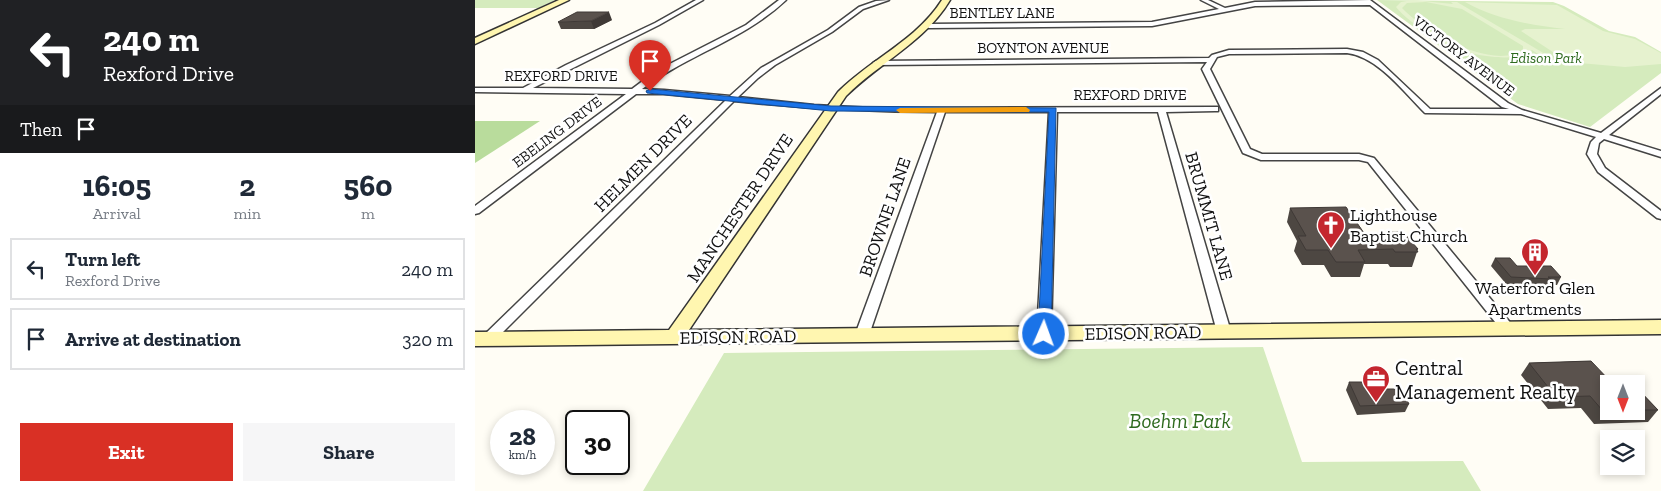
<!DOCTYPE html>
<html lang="en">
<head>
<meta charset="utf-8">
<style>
  :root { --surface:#fff; --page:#f6f6f7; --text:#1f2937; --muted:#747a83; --line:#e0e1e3; --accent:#d93025 }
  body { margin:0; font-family:"Zilla Slab",serif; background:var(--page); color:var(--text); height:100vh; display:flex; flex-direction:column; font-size:19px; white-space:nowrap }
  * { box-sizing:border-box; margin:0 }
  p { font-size:16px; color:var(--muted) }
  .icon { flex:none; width:28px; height:28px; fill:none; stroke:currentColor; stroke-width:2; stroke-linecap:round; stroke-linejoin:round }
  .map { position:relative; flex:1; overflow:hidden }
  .sheet { display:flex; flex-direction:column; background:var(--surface); width:475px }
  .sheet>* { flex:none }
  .banner { background:#202124; color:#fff; overflow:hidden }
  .needle { width:32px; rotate:180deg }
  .controls { position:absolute; left:1125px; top:375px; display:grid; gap:10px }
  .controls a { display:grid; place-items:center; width:45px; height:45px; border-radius:0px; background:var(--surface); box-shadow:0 2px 8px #0003; font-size:25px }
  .speed { position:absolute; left:15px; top:410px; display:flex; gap:10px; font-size:25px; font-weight:700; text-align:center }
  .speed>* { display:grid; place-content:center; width:65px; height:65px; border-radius:50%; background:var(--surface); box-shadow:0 2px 8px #0003; line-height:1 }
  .speed small { font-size:12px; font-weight:400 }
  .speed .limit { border:2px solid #111; border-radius:8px; background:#fff; color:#111 }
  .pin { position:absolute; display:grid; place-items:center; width:42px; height:42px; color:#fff; margin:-51px -21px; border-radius:50% 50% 50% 0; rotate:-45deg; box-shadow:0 0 5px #0007 }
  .pin .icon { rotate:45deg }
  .me { position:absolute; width:55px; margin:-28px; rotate:2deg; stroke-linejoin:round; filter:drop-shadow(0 0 4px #0008) }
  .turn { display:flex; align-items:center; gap:18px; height:105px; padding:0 20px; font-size:22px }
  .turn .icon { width:65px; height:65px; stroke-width:2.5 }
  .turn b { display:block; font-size:35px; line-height:42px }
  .then { display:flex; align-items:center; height:48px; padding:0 20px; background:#0003; gap:10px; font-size:19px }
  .eta { display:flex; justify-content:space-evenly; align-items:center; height:85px; text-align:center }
  .eta b { font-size:30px; font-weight:700; line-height:35px }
  .primary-button { display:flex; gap:10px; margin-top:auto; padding:10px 20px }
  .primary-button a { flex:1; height:58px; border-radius:0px; background:var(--accent); color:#fff; font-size:20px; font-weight:700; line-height:58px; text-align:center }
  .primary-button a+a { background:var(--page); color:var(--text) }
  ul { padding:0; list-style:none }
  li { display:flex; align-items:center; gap:15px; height:62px; margin:0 10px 8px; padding:0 10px; border:2px solid var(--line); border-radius:0px }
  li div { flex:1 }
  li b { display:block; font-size:19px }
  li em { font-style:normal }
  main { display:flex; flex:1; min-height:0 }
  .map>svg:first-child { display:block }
  .green { fill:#d5ebbd }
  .forest { fill:#b9dc9c }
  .pitch { fill:#e6f2cf; fill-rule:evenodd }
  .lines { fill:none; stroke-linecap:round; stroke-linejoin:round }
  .street-casing { stroke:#444; stroke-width:3 }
  .secondary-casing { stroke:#333; stroke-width:3 }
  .street { fill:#fff; fill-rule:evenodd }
  .secondary { fill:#fff6b0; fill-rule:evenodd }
  .wall { fill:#4d4742 }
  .shaded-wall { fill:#3f3936 }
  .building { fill:#5a524d; stroke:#3f3936 }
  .route { fill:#1a73e8; stroke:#114b97 }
  .slow { fill:#f59e0b }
  .labels { text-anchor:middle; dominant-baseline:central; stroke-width:5; stroke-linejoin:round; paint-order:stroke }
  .far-street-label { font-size:15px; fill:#111; stroke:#fff }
  .far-park-label { font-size:15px; font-style:italic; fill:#2f6b1f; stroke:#fff }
  .street-label { font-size:18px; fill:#111; stroke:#fff }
  .poi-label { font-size:18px; fill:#111; stroke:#fff; text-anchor:start }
  .near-poi-label { font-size:21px; fill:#111; stroke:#fff; text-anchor:start }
  .near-park-label { font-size:21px; font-style:italic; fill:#2f6b1f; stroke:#fff }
</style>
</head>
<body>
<main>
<section class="sheet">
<div class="banner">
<div class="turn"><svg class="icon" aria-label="left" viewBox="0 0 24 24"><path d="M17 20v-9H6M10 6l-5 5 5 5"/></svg><div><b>240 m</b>Rexford Drive</div></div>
<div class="then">Then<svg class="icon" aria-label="arrive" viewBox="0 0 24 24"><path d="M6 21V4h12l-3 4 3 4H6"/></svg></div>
</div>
<div class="eta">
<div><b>16:05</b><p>Arrival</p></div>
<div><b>2</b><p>min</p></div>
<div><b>560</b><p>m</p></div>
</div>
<ul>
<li><svg class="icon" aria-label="left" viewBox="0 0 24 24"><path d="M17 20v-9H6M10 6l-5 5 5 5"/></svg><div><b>Turn left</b><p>Rexford Drive</p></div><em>240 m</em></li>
<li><svg class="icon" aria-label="arrive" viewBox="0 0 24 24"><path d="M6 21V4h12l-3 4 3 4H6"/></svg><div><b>Arrive at destination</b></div><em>320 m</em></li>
</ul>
<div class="primary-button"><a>Exit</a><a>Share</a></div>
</section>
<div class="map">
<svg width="1186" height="491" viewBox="0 0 1186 491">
  <rect width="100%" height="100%" fill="#fffdf5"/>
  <g class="green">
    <path d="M0,0H80L63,8H0Z"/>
    <path d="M902,0L1078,2L1089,6L1134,31L1160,37L1186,52V73L1115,127L1043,104Z"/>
    <path d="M788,347L827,462L988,461L1006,491H168L249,353Z"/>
  </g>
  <path class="forest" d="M0,121H65L0,163Z"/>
  <g class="pitch">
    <path d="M938,0L978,4L976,2H982L1070,54H1063L1057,50C1041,65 991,54 974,46C960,39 930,19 921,7L926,2ZM951,2L987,9L1043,43L1048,46V50C1017,71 948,31 927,8L932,3Z"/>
    <path d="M990,2L1082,5L1128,31L1160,39L1186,53V64L1150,67L1093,62L1046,31L1050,29H1090C1055,25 1020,19 990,2Z"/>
  </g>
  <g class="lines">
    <g class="street-casing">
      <g id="street">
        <path d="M221,0H228L184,25L58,88L157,89L181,71L271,25L304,0H311C270,39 212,55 167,89L189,90L255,96L286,68L353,30L384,7L401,1L414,0L388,9L357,32L300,65L283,78L263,97L339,105L397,108L743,107V111H740L691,112L756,332L754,335H744L742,332L683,112H582L576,334L574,337H564L562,334L574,112H470L394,335L392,338H382L380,335L462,112C394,112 327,108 259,101L18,342H8L6,339L8,336L251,100L189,94H161L4,213L0,214V206L151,94L0,92V88H48L91,65L180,23Z"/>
        <path d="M726,0H733L750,8L780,2L895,0L1033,103L1047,110L1126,133L1186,88V94L1134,135L1186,151V157L1129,139L1124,143L1122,154L1130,168L1186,211V219L1182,218L1123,172L1112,154L1116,142L1121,137L1046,114L950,113C928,91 903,57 872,53L754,54L742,57L735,69L775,149L787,154H884L899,158L1038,326L1040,329L1038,332H1028L893,162L884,160H786L768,153L727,69L732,62L401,65L398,63L401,61L734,58L737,55L754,50L872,49L888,52L903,60L955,109H1034L1027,107L895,5L780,6L677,26L454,28L451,26L454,24L677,22L744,9Z"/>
      </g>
    </g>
    <g class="secondary-casing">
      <g id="secondary">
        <path d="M84,0H94L0,44V38Z"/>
        <path d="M467,0H475C450,42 405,62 371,96L214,330L1186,320V334L0,346V332L194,330L363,92C396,59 442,40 467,0Z"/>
      </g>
    </g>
    <use href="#street" class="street"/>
    <use href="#secondary" class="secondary"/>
  </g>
  <g class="wall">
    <path d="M137,20L119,29H86L83,22Z"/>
    <path d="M815,208L889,233L943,249L937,267H915L913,264H889L885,277H856L849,265H827L819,251L822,241L812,222Z"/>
    <path d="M1020,258L1042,266L1086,277L1082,285H1073L1071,287L1032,285L1016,266Z"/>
    <path d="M1116,361L1134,411H1161V387L1183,410L1173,422L1119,424L1106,408L1073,409L1046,375L1054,363Z"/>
    <path d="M874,382L894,385L934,404L930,412L882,415L871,390Z"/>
  </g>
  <path class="shaded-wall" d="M134,12L137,20L119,29L116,21Z"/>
  <g class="building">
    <path d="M102,12H134L116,21L83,22Z"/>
    <path d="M871,207L889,233L928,232L943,249H941L943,252H920L918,249L883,250L890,262H861L853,250H831L823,236H831L815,208Z"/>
    <path d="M1020,258H1035L1042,266H1076L1086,277H1073L1076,279L1036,277Z"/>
    <path d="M1116,361L1136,382H1156L1158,384H1134V411H1128L1115,396L1081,397L1054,363Z"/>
    <path d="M874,382H892L894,385H902L904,389H926L934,404L885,406Z"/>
    <path d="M1161,387L1183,410H1161Z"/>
  </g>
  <path class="route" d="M175,89L356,106L581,108L576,334L574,337H564L563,334L574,112L356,111L172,93L171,91Z"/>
  <path class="slow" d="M551,107L555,110L554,112L425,113L421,110L425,108Z"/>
  <defs>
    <g id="church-pin" transform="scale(1.4375)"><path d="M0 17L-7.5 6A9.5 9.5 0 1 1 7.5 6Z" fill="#c4262e" stroke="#fff"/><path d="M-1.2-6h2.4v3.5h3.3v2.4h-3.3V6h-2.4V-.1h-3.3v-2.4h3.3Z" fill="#fff"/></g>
    <g id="building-pin" transform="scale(1.4375)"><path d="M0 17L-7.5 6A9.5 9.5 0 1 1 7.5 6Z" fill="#c4262e" stroke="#fff"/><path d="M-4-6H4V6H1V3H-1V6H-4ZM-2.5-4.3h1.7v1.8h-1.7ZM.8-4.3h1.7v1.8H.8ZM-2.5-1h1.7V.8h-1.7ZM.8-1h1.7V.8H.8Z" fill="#fff"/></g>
    <g id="office-pin" transform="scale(1.4375)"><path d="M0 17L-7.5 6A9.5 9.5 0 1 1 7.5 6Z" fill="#c4262e" stroke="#fff"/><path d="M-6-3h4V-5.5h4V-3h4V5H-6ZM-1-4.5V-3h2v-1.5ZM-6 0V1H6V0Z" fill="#fff"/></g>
  </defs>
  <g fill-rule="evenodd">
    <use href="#church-pin" x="856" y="225"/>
    <use href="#building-pin" x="1060" y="252"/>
    <use href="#office-pin" x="901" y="379"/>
  </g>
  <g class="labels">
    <g class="far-street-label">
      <text x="527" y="13">BENTLEY LANE</text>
      <text x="568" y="48">BOYNTON AVENUE</text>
      <text transform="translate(989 56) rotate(37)">VICTORY AVENUE</text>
      <text x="86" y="76">REXFORD DRIVE</text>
      <text x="655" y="95">REXFORD DRIVE</text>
      <text transform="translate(82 132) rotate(-37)">EBELING DRIVE</text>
    </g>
    <g class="far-park-label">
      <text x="1071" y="58">Edison Park</text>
    </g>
    <g class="street-label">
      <text transform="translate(168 163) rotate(-45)">HELMEN DRIVE</text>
      <text transform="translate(265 208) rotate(-56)">MANCHESTER DRIVE</text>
      <text transform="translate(734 216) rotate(74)">BRUMMIT LANE</text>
      <text transform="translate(410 217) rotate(-71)">BROWNE LANE</text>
      <text transform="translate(668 333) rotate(-1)">EDISON ROAD</text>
      <text transform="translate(263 337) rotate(-1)">EDISON ROAD</text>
    </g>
    <g class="poi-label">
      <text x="875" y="215">Lighthouse<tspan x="875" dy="21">Baptist Church</tspan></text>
      <text x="1060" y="288" text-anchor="middle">Waterford Glen<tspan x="1060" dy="21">Apartments</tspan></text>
    </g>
    <g class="near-poi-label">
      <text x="920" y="367">Central<tspan x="920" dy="24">Management Realty</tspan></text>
    </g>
    <g class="near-park-label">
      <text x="705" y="420">Boehm Park</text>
    </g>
  </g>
</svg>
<div class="controls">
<a><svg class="needle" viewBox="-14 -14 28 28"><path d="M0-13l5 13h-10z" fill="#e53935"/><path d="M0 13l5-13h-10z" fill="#747a83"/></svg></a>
<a><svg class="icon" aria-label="layers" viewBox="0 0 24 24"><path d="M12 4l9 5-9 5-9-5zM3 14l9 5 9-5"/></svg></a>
</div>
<div class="speed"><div>28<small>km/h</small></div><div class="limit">30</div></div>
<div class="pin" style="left:175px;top:91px;background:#d93025"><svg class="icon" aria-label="arrive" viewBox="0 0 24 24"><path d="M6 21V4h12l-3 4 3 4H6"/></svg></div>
<svg class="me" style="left:569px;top:334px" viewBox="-20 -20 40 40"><circle r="17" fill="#1a73e8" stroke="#fff" stroke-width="3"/><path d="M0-11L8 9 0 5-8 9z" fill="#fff"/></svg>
</div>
</main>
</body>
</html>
